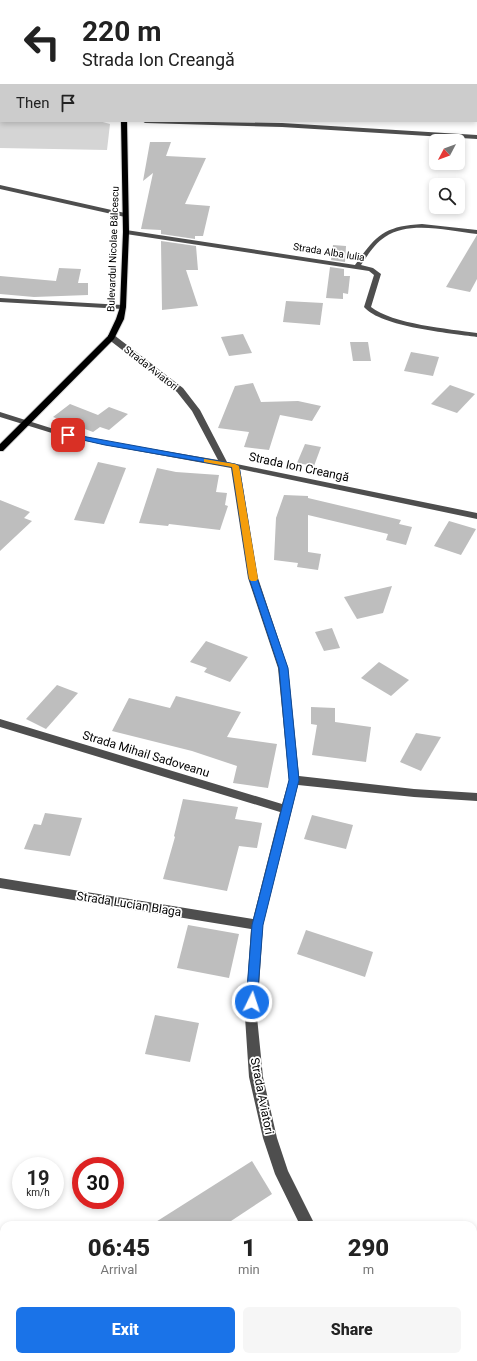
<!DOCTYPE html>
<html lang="en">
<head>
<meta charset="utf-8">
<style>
  :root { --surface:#fff; --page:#f6f6f6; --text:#222; --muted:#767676; --accent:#1a73e8 }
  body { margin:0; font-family:Roboto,sans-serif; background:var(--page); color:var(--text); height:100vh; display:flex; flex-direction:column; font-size:15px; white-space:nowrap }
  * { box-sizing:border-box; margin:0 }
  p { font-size:13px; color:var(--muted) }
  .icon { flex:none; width:22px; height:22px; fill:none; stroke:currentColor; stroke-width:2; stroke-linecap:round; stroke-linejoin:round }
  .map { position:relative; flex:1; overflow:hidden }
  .drawer { position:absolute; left:0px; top:1221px; width:477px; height:140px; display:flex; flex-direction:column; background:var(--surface); border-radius:12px 12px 0 0; box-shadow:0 2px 6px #0003 }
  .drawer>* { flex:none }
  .guide { position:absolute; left:0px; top:0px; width:477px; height:122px; box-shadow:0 2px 6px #0003; background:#fff; color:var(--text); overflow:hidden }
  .needle { width:26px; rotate:229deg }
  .controls { position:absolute; left:429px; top:134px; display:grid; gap:8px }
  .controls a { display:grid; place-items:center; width:36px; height:36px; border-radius:6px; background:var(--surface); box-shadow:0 2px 6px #0003; font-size:20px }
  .speed { position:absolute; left:12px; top:1157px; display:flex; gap:8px; font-size:20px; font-weight:700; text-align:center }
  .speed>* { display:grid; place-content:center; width:52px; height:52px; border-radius:50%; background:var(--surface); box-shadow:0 2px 6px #0003; line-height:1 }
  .speed small { font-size:10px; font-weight:400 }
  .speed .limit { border:6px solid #d22; background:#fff; color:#111 }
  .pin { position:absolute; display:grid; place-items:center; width:34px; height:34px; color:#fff; margin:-17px; border-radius:8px; box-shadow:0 2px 6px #0006 }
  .me { position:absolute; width:44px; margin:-22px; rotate:4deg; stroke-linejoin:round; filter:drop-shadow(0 0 3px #0008) }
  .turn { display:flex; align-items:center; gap:14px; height:84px; padding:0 16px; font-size:18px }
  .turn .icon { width:52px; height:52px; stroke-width:2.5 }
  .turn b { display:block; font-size:28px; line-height:34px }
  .then { display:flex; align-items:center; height:38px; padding:0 16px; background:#0003; gap:8px; font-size:15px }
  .eta { display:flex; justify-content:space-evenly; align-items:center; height:68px; text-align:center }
  .eta b { font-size:24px; font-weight:800; line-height:28px }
  .button { display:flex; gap:8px; margin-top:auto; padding:8px 16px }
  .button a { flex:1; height:46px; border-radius:6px; background:var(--accent); color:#fff; font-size:16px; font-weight:800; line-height:46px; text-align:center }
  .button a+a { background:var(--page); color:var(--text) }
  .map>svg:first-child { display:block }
  .green { fill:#d5d5d5 }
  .building { fill:#bebebe }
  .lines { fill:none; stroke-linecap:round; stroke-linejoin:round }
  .major-casing { stroke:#dbdbdb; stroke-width:2 }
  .minor { fill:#4e4e4e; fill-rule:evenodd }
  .major { fill:#000; fill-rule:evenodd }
  .route { fill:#1a73e8; stroke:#114b97 }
  .slow { fill:#f59e0b }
  .labels { text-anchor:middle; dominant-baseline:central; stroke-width:3.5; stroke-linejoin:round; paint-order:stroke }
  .far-street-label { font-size:10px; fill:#000; stroke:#fff }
  .street-label { font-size:12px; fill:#000; stroke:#fff }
</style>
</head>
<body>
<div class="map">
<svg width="477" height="1361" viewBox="0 0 477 1361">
  <rect width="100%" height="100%" fill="#fff"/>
  <path class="green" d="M0,87L1,121H99L110,124L107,150L0,148Z"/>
  <g class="building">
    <path d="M150,142H171L166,156L206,158L185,204L210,206L203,236H195V239L161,234V230L141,229L153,173L143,181Z"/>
    <path d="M477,235V279L470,292L446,287Z"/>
    <path d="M161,241L196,246L198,270H186L198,306L162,310Z"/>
    <path d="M333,245L346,246L345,262L331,260Z"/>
    <path d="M330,267L344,269V276H350L348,294L343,293V299L326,298Z"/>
    <path d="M59,268L81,269L78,283H88V295L34,297L0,294V276L56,281Z"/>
    <path d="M286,301L323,303L320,325L283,322Z"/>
    <path d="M243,334L252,353L229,356L221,337Z"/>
    <path d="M350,342H368L371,361H353Z"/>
    <path d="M411,352L439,357L433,376L404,371Z"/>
    <path d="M253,383L261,402L298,401L321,406L312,421L280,415L269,450L244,447L249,432L218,428L235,386Z"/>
    <path d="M450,385L475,394L457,413L431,404Z"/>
    <path d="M70,404L98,415L109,407L128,414L109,430L100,427L93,432L53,417Z"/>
    <path d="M305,444L321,447L314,466L297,463Z"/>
    <path d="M98,462L126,468L104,524L74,520Z"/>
    <path d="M157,468L176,472L219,475L216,492L227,493L225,505L228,506L220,530L169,524L168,526L139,523Z"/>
    <path d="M284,495L308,496V498L401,520L399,524L412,527L406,545L386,540L388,534L308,515V552L321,554L318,570L297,567L298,563L274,560L276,518Z"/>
    <path d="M0,500L30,512L24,518L32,521L0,551Z"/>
    <path d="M449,521L476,529L461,555L434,546Z"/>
    <path d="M392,586L383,613L357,619L344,597Z"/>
    <path d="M332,628L340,648L324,651L315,632Z"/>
    <path d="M206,641L248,657L230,682L204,672L207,668L190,662Z"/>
    <path d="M379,662L409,680L391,696L361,678Z"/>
    <path d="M57,685L78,693L46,729L26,719Z"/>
    <path d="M176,696L241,712L227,737L277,744L268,788L233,783L237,766L192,751L112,731L129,698L170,708Z"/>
    <path d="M311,707L335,708V722L371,727L366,762L312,755L317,725L311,724Z"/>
    <path d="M416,733L441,737L421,771L400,762Z"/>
    <path d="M183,799L238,807L235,819L262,823L257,848L239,846L227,891L163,879L175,837L174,836Z"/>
    <path d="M45,813L82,818L70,856L24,849L34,824L41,825Z"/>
    <path d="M312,815L353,825L346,849L304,839Z"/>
    <path d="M188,925L239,934L229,978L177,968Z"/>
    <path d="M306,930L373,952L365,977L297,954Z"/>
    <path d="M155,1015L199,1023L190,1062L145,1054Z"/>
    <path d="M252,1161L272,1194L225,1225H151Z"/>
  </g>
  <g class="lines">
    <g class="major-casing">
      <g id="major">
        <path d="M162,0H167L162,1Z"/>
        <path d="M121,121H127L129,232L126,307L124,319L114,339L3,451H0V444L108,336L116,319L120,307L123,232Z"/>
      </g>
    </g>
    <g class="minor">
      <path d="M28,0H33L28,1Z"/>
      <path d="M227,0H232L227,1Z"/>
      <path d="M373,0H378L373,1Z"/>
      <rect x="476" y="16" width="1" height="2"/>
      <path d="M476,72L477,73V77L476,76Z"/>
      <path d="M142,121L282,123L477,135V139L282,127L145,123Z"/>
      <path d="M0,185L125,213L128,215L125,217L0,189Z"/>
      <path d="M422,224L477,230V234C449,231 410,220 385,237C374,244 368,255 361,265L373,268L381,274L371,307C392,324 449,329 477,333V337C450,333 381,327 364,307L374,275L369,271L126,234L123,232L126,230L355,265C376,235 385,226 422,224Z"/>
      <path d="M0,298L123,305L126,307L123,309L0,302Z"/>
      <path d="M108,335H114L183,388L200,410L227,462L477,513V519L240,469L258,578L288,668L299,776L414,789L477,793V801L414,797L298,785L263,925L257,1017L263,1077L277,1138L288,1171L315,1225H300L275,1174L263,1138L249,1077L245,1017L251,929L0,888V878L253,919L280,812L0,727V719L282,804L289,780L278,668L248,578L231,468L105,445L55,434L0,417V412L57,430L105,441L218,460L192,411L177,392L108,339Z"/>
      <path d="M473,1298L477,1299V1315L473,1314Z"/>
      <path d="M330,1357H346L345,1361H329Z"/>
    </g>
    <use href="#major" class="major"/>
  </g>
  <path class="route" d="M65,433L235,464L239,466L257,578L288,668L299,780L263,925L257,1002L256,1006L252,1007L248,1006L246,1002L252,925L289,780L279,668L249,578L232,467L105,445L65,436Z"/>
  <path class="slow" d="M204,459L235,464L239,466L258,579L256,581H251L249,579L232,467L204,462Z"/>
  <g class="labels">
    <g class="far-street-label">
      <text transform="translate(113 249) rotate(-88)">Bulevardul Nicolae Bălcescu</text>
      <text transform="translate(329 252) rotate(9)">Strada Alba Iulia</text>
      <text transform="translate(151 368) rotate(38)">Strada Aviatori</text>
    </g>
    <g class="street-label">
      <text transform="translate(299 467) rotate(12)">Strada Ion Creangă</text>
      <text transform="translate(146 754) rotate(17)">Strada Mihail Sadoveanu</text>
      <text transform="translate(129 904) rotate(9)">Strada Lucian Blaga</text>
      <text transform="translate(262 1096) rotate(79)">Strada Aviatori</text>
    </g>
  </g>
</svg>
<div class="controls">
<a><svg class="needle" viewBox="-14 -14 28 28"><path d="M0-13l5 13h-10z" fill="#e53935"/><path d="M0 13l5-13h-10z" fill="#767676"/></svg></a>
<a><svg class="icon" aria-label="search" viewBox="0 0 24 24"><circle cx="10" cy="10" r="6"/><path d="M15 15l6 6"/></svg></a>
</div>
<div class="speed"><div>19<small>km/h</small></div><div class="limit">30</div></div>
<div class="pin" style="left:68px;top:435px;background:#d93025"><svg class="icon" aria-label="arrive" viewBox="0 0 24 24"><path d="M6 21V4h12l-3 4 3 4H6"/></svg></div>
<svg class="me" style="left:252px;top:1002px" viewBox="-20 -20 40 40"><circle r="17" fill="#1a73e8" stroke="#fff" stroke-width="3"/><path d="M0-11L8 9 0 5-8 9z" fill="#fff"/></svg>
<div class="guide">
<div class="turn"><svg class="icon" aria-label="left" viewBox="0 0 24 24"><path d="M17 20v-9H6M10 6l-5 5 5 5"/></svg><div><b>220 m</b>Strada Ion Creangă</div></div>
<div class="then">Then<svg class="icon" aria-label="arrive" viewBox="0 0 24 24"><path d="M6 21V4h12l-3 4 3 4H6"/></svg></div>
</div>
<section class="drawer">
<div class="eta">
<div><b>06:45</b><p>Arrival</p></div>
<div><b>1</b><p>min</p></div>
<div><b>290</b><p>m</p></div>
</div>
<div class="button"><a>Exit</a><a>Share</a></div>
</section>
</div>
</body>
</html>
